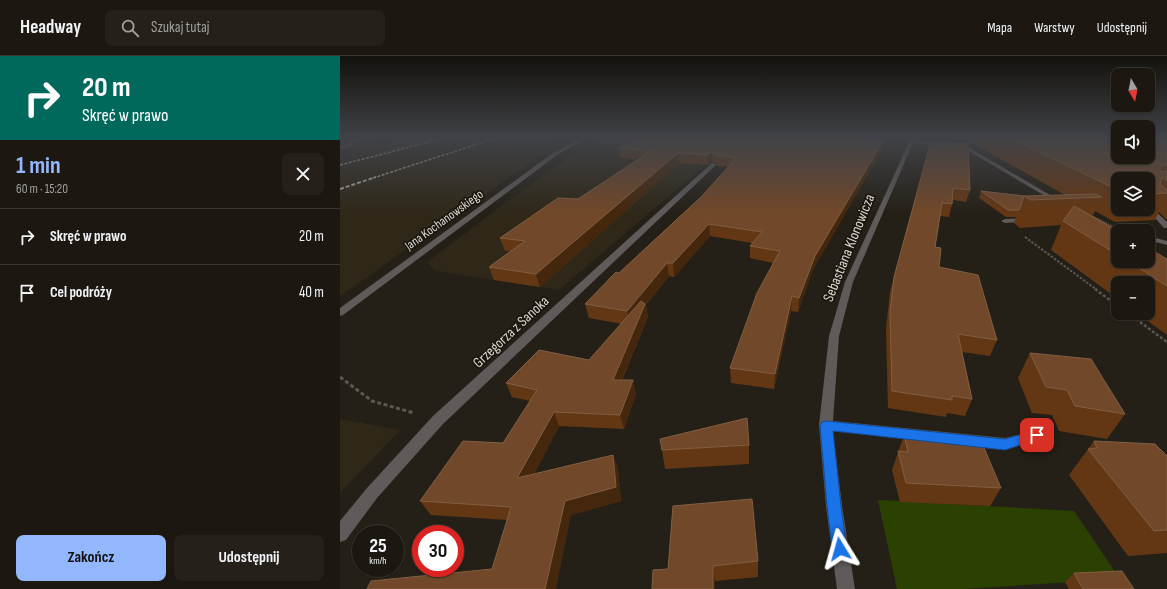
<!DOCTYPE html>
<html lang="pl">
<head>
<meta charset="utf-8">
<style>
  :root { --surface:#1c1811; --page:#25211a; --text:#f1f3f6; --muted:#a0a09f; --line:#3a3731; --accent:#93b7fd }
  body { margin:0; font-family:"Sofia Sans Condensed",sans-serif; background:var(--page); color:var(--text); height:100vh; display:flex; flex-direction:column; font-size:15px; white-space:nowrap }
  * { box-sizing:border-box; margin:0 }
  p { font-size:13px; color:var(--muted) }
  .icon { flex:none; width:22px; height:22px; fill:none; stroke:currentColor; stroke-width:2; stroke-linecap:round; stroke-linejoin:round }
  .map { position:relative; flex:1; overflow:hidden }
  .details { display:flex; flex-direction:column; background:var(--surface); width:340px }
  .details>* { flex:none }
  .banner { background:#00695c; color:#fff; overflow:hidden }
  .needle { width:26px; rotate:170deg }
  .fabs { position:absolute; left:771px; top:12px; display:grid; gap:8px }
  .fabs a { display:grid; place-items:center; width:44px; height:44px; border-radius:8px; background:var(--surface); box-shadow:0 1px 3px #0004,0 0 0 1px var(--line); font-size:20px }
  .speed { position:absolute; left:12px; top:469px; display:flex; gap:8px; font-size:20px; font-weight:700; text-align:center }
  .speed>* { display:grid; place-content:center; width:52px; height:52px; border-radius:50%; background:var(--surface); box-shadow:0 1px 3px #0004,0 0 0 1px var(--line); line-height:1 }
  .speed small { font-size:10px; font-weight:400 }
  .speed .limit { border:6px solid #d22; background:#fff; color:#111 }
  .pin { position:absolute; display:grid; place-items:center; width:34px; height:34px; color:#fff; margin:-17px; border-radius:8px; box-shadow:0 2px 6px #0006 }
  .me { position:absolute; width:44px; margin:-22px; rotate:352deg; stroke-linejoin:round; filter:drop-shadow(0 0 3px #0008) }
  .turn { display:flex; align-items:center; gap:14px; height:84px; padding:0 16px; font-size:18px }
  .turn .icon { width:52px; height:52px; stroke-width:2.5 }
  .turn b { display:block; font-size:28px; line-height:34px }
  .round { display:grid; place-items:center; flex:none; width:42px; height:42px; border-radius:8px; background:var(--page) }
  .overview { display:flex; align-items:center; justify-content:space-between; height:68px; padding:0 16px }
  h1 { font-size:24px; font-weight:700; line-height:30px; color:var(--accent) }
  .action { display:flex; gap:8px; margin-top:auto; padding:8px 16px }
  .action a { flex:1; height:46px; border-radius:8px; background:var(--accent); color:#111; font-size:16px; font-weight:700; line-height:46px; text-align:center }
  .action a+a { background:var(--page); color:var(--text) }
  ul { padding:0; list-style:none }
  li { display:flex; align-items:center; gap:12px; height:56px; padding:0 16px; border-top:1px solid var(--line) }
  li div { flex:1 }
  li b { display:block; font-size:15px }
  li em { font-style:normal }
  header { display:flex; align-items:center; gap:24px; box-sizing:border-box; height:56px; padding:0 20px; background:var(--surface); border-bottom:1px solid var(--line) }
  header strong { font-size:19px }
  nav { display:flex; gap:22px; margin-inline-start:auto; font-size:14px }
  .search { width:280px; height:36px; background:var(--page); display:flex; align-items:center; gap:10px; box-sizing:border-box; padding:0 14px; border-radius:8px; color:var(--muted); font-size:15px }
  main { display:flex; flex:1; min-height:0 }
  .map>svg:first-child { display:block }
  .commercial { fill:#352227 }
  .built { fill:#2f2819 }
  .green { fill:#2a4101 }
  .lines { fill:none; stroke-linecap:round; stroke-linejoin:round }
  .path-far3 { stroke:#5c5850; stroke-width:1.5; stroke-dasharray:1.5 1; stroke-linecap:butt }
  .path-far2 { stroke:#5c5850; stroke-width:2; stroke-dasharray:2.5 1.5; stroke-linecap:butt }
  .path-far1 { stroke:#5c5850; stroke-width:2.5; stroke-dasharray:3 2; stroke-linecap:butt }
  .path { stroke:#5c5850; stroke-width:3; stroke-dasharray:4 2.5; stroke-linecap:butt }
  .minor { fill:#605a5a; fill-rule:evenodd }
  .rail-far1 { stroke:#aca9a2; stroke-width:1.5; stroke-dasharray:3 1.5; stroke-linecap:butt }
  .rail { stroke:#aca9a2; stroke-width:2; stroke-dasharray:4 2; stroke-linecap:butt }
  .wall { fill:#643714; fill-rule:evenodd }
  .shaded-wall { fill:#45270d }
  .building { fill:#714829; stroke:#815f43 }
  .route { fill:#1a73e8; stroke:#114b97 }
  .labels { text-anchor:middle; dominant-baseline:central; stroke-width:3.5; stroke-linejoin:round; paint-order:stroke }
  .far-street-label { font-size:13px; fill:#dad7d1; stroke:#1b170e }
  .street-label { font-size:15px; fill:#dad7d1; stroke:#1b170e }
</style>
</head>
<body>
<header>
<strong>Headway</strong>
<div class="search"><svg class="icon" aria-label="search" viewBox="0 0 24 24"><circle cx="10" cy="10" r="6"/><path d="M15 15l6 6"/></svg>Szukaj tutaj</div>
<nav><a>Mapa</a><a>Warstwy</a><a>Udostępnij</a></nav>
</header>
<main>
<section class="details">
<div class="banner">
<div class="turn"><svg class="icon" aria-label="right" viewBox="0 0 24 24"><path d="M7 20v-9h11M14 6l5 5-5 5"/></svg><div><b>20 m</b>Skręć w prawo</div></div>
</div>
<div class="overview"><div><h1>1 min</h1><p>60 m · 15:20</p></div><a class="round"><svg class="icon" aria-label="close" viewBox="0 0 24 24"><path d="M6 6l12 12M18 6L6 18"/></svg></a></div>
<ul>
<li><svg class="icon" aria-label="right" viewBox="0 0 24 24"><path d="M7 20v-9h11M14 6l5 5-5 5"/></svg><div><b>Skręć w prawo</b></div><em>20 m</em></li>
<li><svg class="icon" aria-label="arrive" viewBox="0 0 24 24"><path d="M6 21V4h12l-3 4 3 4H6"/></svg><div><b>Cel podróży</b></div><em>40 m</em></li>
</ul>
<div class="action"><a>Zakończ</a><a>Udostępnij</a></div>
</section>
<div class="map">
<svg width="827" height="533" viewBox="0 0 827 533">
  <rect width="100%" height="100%" fill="#252017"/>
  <path class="commercial" d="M0,82H72L0,100Z"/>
  <g class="built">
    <path d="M72,82H227L173,103L217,88L0,240V100Z"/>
    <path d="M257,82H387L372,102L357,116L219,234L96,215L87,206L169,144Z"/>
    <path d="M0,363L60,374L0,437Z"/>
  </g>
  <path class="green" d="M538,444L734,455L780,523L623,533H557Z"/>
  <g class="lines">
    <g class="path-far3">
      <path d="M260,86L287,88"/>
      <path d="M46,91L80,82"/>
      <path d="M39,97L97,82"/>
      <path d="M750,159L774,171"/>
      <path d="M774,171H799"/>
    </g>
    <g class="path-far2">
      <path d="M774,171H799"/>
      <path d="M685,181L757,234"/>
    </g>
    <g class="path-far1">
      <path d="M755,233L778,250"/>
      <path d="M788,257L827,286"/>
    </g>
    <path class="path" d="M0,321L32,345L74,357"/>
    <g class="minor">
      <path d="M7,82L12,83L33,82L13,86L12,90L0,93V90L8,88L9,85Z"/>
      <path d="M241,82H247L217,99L3,259L0,260V252L213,97Z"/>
      <path d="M571,82H575L574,84L628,91L722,146L717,147L625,93L573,87L513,226L499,280L493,365L665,382L697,374L702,375L704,379L702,383L665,394L493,375L502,450L515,533H497L486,450L479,369L489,280L505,226Z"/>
      <path d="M372,107L377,108L103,368L37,442L6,484L0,486V465L27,432L93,360Z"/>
      <path d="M808,148L827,166V172H824L807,153Z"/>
      <path d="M688,162L690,163V165L665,167L661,165L665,163Z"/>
      <path d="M808,180L827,185V189L808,184Z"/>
    </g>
    <g class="rail-far1">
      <path d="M0,109L105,82"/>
      <path d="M33,122L156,82"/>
    </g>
    <path class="rail" d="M0,133L36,121"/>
  </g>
  <g class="wall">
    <path d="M623,82H827V163H826L819,156L815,164L775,166L755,155L752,161L778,175V205H808L827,203V279L797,257H808V227H778V243L711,194L721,169L680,172L674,167L676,161H666L639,142L641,135L684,140L725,139ZM778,123H808V153H778Z"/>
    <path d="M591,85L630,134L626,146L613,144L612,148L609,161L600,160L595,191L599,211L657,284L650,300L622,296L632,343L625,360L607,357L606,361L548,352L546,273L550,236L554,221Z"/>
    <path d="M279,92L542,94L473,213L458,256L451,255L434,333L391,327L390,312L433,207L410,202V190L412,187L370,180L334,221L329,220L306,249L308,261L282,324H293L296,338L284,373L219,370L194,418L273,399L278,413L281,445L231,459L152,513L167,464L91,459L80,445L163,387L190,345L172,341L166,327L249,304L282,268L249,262L245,248L362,140L388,111L377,110V107L372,106L368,109L339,107L200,231L154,224L149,211L171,195H165L160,182L238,143L298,103L280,102Z"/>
    <path d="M690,297L785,358L767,383L719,375L712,359L692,357L678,322Z"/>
    <path d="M564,379L618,385L661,432L650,450L560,446L552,414Z"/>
    <path d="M754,385L827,400V497L788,500L729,419Z"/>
    <path d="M409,389V408L325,413L322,394Z"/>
    <path d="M418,505V521L375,525L328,513Z"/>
    <path d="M734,517L794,533H729L725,526Z"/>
  </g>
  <g class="shaded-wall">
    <path d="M543,85L542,94L473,213L458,256L459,242L475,200Z"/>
    <path d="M372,96V106L368,109L367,99Z"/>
    <path d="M338,97L339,107L200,231L196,218Z"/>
    <path d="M369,168L370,180L334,221L333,207Z"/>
    <path d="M327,207L329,220L306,249L308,261L276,337L273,324L290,269L287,255Z"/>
    <path d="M452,240L451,255L434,333L435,318Z"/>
    <path d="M293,324L296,338L284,373L280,359Z"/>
    <path d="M214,356L219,370L185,437L177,422Z"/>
    <path d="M273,399L278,413L281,445L231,459L216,533H205L225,445Z"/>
    <path d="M373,510L375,525V533H373Z"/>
  </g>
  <g class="building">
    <path d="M296,82H514L543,85L475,200L459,242L452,240L435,318L390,312L417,237L440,195L410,190L422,176L369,168L333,207H327L287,255L245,248L276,216L279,217L362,140L396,102L377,100L378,98L372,96L367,99L338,97L196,218L149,211L185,185L160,182L218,142L238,143L311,95L279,92Z"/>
    <path d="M669,82H778V101H808V82H827V109L820,110V114L822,116L827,115V125L822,121L820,128L827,134V137L808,138V123H778V134Z"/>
    <path d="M591,85L628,88L630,134L613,132L612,148L602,147L595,191L601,192L599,211L638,219L657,284L618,278L632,343L612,340V344L552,335L550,257L554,221Z"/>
    <path d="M641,135L684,140L679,154H668Z"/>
    <path d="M756,138L762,141L691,144L684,140Z"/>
    <path d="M734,150L778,175V199L723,165Z"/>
    <path d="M808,192L827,203V230L788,205H808Z"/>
    <path d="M301,245L305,248L273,324H293L280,359L214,356L177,422L273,399L276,431L225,445L205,533H27L31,525L152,513L171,451L80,445L123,385L163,387L197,334L166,327L199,294L249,304Z"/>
    <path d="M690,297L751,303L785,358L735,350L727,334L706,331Z"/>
    <path d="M407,362L409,389L322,394L320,383Z"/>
    <path d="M564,379L618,381V385L642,387L661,432L566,427L558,395L568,396Z"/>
    <path d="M754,385L815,388L827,400V474L814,475L748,393L757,392Z"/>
    <path d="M412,443L418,505L373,510V533H312L313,514L328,513L333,450Z"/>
    <path d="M782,515L794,533H743L734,517Z"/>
  </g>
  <linearGradient id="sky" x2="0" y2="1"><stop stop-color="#14120d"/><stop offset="0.52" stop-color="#404247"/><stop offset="1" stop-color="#404247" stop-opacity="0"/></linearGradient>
  <rect width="827" height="157" fill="url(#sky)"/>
  <path class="route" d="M486,365L665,383L697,374L701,375L703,379L701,382L665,394L493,375L501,450L507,493L505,499L500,501L495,499L492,493L487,450L480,370L482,366Z"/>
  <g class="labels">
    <g class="far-street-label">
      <text transform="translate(104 164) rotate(-36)">Jana Kochanowskiego</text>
    </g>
    <g class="street-label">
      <text transform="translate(509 192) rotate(-68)">Sebastiana Klonowicza</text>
      <text transform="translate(171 276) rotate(-43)">Grzegorza z Sanoka</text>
    </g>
  </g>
</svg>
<div class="fabs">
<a><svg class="needle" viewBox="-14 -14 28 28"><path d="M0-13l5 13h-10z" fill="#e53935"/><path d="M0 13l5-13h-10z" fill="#a0a09f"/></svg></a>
<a><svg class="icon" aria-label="sound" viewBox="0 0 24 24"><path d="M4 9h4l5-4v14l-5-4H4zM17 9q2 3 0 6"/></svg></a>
<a><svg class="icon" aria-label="layers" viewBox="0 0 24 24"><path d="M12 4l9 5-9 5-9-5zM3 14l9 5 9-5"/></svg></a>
<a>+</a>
<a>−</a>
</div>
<div class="speed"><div>25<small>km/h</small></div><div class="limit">30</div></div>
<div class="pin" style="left:697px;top:379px;background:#d93025"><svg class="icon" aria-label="arrive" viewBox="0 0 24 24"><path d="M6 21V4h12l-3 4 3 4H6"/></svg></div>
<svg class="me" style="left:500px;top:493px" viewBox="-20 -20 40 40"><path d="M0-17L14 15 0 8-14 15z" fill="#1a73e8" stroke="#fff" stroke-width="4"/></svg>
</div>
</main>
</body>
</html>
